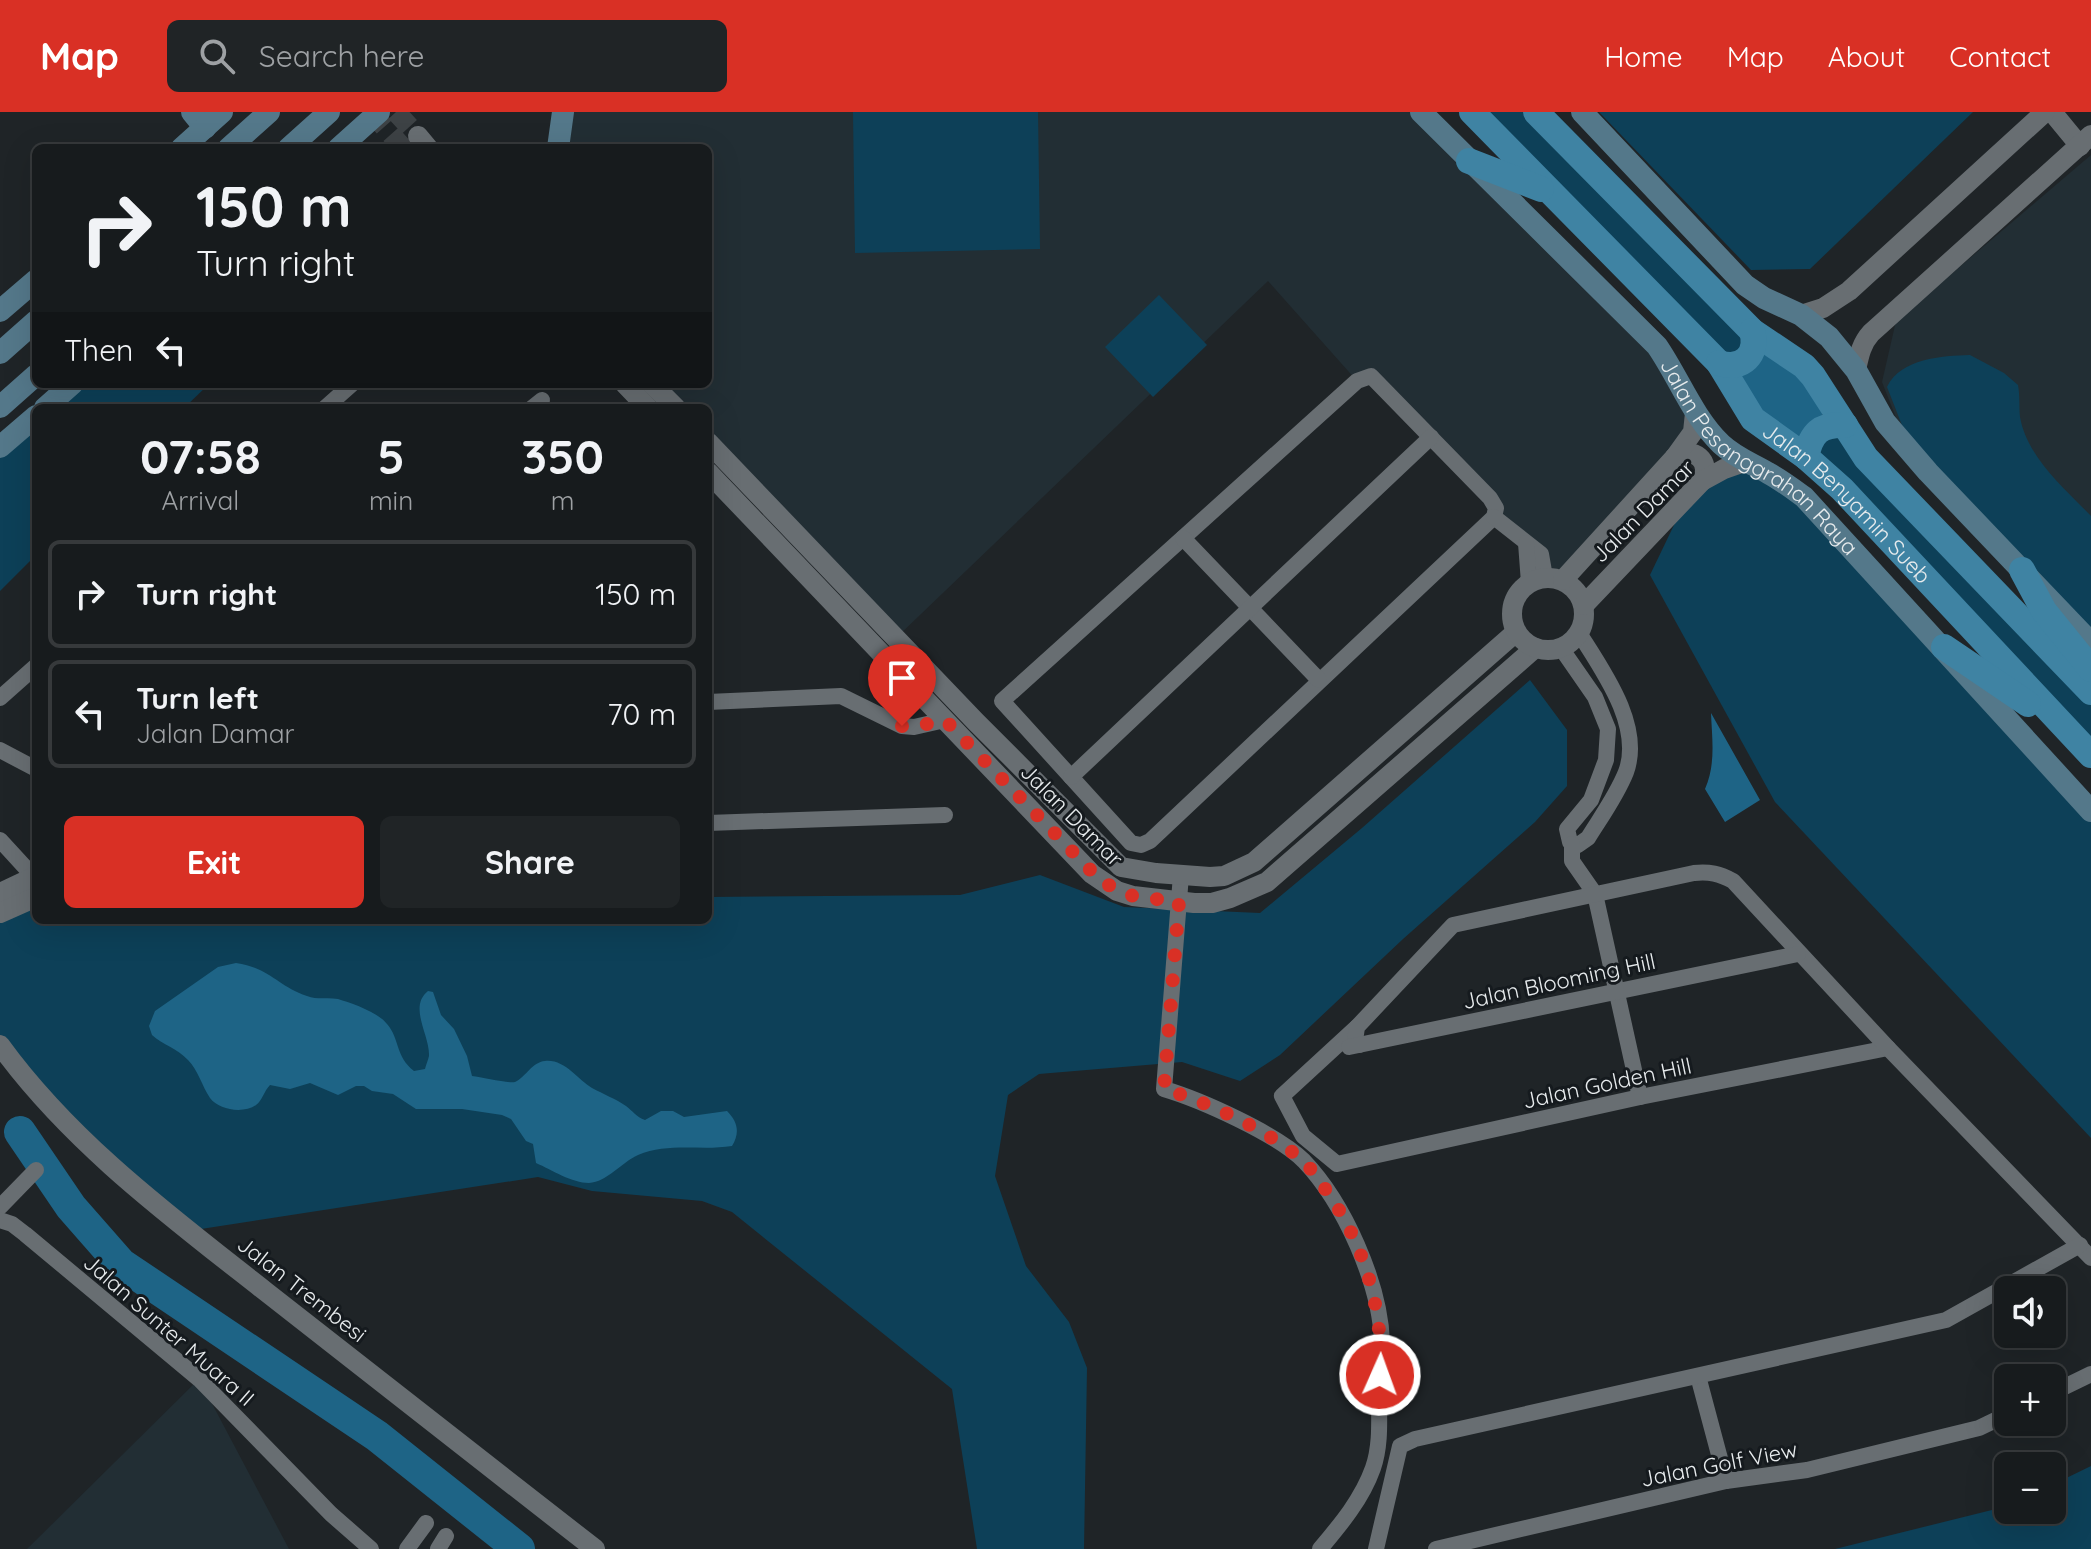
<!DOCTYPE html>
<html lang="en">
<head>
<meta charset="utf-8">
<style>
  :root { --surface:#171b1d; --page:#202426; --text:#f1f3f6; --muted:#9ea1a4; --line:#36393b; --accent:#d93025 }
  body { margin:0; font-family:Quicksand,sans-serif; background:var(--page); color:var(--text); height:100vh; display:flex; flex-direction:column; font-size:30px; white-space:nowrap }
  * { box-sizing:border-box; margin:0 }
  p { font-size:26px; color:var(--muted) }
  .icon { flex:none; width:44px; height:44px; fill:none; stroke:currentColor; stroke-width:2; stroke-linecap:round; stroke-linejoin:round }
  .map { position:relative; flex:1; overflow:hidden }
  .panel { position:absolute; left:32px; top:292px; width:680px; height:520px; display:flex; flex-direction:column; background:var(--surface); border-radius:12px; box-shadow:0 8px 32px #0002,0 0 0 2px var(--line) }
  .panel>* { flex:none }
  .banner { position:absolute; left:32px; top:32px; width:680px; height:244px; border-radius:12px; box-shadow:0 8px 32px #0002,0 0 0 2px var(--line); background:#171b1d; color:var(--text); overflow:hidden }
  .controls { position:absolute; left:1994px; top:1164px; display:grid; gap:16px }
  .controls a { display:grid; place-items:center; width:72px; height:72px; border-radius:12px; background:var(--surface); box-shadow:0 8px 32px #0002,0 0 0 2px var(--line); font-size:40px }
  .pin { position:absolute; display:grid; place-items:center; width:68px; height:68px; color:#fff; margin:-82px -34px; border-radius:50% 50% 50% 0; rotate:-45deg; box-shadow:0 0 8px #0007 }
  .pin .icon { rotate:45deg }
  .me { position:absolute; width:88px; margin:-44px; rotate:2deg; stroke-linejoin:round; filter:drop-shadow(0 0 6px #0008) }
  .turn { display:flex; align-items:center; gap:28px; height:168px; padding:0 32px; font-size:36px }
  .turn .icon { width:104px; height:104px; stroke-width:2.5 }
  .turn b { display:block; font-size:56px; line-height:68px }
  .then { display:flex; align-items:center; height:76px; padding:0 32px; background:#0003; gap:16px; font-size:30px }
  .eta { display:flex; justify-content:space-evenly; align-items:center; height:136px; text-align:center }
  .eta b { font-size:48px; font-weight:800; line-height:56px }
  .button { display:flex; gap:16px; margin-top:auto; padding:16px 32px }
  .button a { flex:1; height:92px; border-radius:12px; background:var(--accent); color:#fff; font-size:32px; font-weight:800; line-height:92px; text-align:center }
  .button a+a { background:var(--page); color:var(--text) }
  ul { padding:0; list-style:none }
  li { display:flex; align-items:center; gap:24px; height:108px; margin:0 16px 12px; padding:0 16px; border:4px solid var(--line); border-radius:12px }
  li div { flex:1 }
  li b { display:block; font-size:30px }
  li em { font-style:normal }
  header { display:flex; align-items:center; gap:48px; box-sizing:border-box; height:112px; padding:0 40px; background:var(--accent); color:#fff }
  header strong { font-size:38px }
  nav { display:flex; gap:44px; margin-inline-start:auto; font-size:28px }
  .search { width:560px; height:72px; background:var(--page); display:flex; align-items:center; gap:20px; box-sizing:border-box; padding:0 28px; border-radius:12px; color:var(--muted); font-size:30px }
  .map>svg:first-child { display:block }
  .built { fill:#222e34 }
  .green { fill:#0d4058 }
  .water { fill:#1e6486 }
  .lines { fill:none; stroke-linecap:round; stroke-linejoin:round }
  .river { stroke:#1e6486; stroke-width:32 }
  .tertiary-tunnel { stroke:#3d4245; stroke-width:20; stroke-dasharray:20 10; stroke-linecap:butt }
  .minor { stroke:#686e72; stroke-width:16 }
  .tertiary { stroke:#686e72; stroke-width:20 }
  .secondary { stroke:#54788a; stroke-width:22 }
  .primary { stroke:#3f83a3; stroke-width:26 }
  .route { stroke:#d93025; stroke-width:14; stroke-dasharray:0 25.2 }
  .labels { text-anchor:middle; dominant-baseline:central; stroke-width:6; stroke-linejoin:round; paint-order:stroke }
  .street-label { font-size:22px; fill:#e7ebed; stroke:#151a1e }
</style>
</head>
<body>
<header>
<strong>Map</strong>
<div class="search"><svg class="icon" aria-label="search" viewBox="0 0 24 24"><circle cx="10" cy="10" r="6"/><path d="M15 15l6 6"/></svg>Search here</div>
<nav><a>Home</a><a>Map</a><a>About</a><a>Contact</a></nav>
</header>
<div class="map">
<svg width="2091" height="1437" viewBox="0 0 2091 1437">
  <rect width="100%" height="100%" fill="#1f2427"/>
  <g class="built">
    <path d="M563,0H1418L1657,234L1693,320L1563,468L1494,405L1495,396L1372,264L1357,269L1268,169L896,526L708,332V296H673L650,272H708V36H558Z"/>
    <path d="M2091,43V527L1904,326L1882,270L1896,209Z"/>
    <path d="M199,1267L289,1437H27Z"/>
  </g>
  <g class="green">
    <path d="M853,0H1038L1040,137L855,141Z"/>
    <path d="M1474,0H1537L1754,238L1722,252Z"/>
    <path d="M1599,0H1973L1810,157L1751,158Z"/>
    <path d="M1159,183L1207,233L1153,285L1105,235Z"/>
    <path d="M1970,243L2004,261L2018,273C2020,284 2019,294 2020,305C2027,345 2064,376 2091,404V520L1907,326L1887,275C1901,246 1942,244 1970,243Z"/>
    <path d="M71,272H209L184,296H44Z"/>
    <path d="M36,303V443L0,479V334Z"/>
    <path d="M1829,313L2091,580V643L1809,330Z"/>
    <path d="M1744,350L1804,385L2091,693V1026L1775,690L1650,463L1687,386Z"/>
    <path d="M1530,568L1567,618V674L1535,710L1403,827L1280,943L1240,969L1182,950L1039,962L1008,983L995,1064L1026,1154L1069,1210L1087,1256L1084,1437H977L952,1277L732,1100L702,1089L592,1079L538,1065L188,1119L0,933V801L36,792V808H708V785L960,783L1040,763L1124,795L1260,801L1362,716Z"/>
    <path d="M2091,1354V1437H1835L2008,1394V1398H2052V1373Z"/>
  </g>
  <g class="water">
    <path d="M1752,219L1828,289L1806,345L1732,276Z"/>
    <path d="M1711,601L1760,688L1725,710L1705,677C1716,652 1712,627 1711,601Z"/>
    <path d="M236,851C270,856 277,874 307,884C317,888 328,885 338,887C351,891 378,900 387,912C400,927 395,944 414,959L425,957C426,953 428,948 429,944C430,923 408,895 428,879L433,880L441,903L454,917L467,944L472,964C482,965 510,972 515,970C526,965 532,950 545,949C565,947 578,968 592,976C603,982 616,987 626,994C633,999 636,1005 645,1008L661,999H673L684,1005L727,999C738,1010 740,1021 732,1034C701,1039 669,1030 638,1043C622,1050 607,1070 589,1071C572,1071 552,1058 536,1051L533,1032L526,1029L511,1007L502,1003L462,997H416L393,982L372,979L364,974H356L338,983L310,971L290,977L270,973C264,979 262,989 256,993C243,1002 219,998 210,986C202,974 198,958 188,948C177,936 163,933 152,923L149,914L155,899L218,855Z"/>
  </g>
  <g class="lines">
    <path class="river" d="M20,1020L71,1095L121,1152L377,1324L519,1437"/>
    <g class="tertiary-tunnel">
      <path d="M371,0L403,36"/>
      <path d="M396,0L418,24"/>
    </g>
    <g class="minor">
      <path d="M1371,264L1490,386L1496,396L1494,405L1150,729L1141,733L1131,731L1002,589L1357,269Z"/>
      <path d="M325,296L352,272"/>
      <path d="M532,296L542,288"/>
      <path d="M1494,405L1541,442L1545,465"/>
      <path d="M1183,426L1319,568"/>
      <path d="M1526,431L1529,471"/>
      <path d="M1561,536L1595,585L1608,617L1606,648L1591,688L1567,717L1570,730L1578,733L1588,726C1601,705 1617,683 1626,660C1643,614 1603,559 1579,521"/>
      <path d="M0,586L36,554"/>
      <path d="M708,590L841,584L902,614L914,615L945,608"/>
      <path d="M0,638L36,657"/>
      <path d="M1071,665L1431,325"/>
      <path d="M708,711L945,703"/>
      <path d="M0,728L34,765"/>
      <path d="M1572,732V749L1595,782L1640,985"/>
      <path d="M1181,763L1164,977C1201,988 1277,1022 1304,1049C1344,1091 1380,1171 1382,1230C1383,1248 1380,1266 1379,1284C1379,1308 1381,1333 1373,1356C1362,1387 1341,1412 1320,1437"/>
      <path d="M1357,915L1282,984L1303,1024L1337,1052L1640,985L1888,936"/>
      <path d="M1359,933L1355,929L1357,915L1453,813L1694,761C1709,759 1720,762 1733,769L1888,936L2091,1146"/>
      <path d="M1349,935L1798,842"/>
      <path d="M0,1095L36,1058"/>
      <path d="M0,1108L12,1112L25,1122L199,1267L331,1402L371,1437"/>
      <path d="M1698,1264L1726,1369"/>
      <path d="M2052,1281L2091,1262"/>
      <path d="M407,1437L426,1411"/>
      <path d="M438,1437L446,1424"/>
      <path d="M1376,1437L1400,1334L1415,1327L1946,1208L2080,1133"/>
      <path d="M1436,1437L1726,1369L1807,1358L1979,1316L2008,1302"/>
    </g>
    <g class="tertiary">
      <path d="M2052,0L2080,34"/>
      <path d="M418,24L428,36"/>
      <path d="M1801,203L1823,196L1849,179L2045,0"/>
      <path d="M1856,258C1859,244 1861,232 1871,221L2091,23"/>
      <path d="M625,272L648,296"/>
      <path d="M652,272L676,296"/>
      <path d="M708,330L976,610L1121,755L1156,761L1210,765L1224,764L1254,750L1516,520"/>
      <path d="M1675,345C1694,334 1712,349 1702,369"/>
      <path d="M708,360L1092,762L1117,779L1133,784L1194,791H1212L1230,786L1267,770L1535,536"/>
      <circle cx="1548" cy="502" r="36"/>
      <path d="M1563,468L1675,345L1693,320L1695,301"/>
      <path d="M1584,493L1702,369L1724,357L1744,350"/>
      <path d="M0,781L36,764"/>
      <path d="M0,801L36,785"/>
      <path d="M0,933C71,1031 171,1105 265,1179C375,1266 485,1351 595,1437"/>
    </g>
    <g class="secondary">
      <path d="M192,0L205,16"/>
      <path id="s1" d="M1421,0L1657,234C1679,266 1693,305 1721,332C1736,346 1751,351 1768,361C1781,368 1793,377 1804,385L2091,699"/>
      <path d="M1582,0L1745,173L1764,186L1801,203L1829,225L1856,258L1885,310L1928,360L2091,531"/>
      <path d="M182,36L222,0"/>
      <path d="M229,36L269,0"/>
      <path d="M289,36L329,0"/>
      <path d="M339,36L379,0"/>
      <path d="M558,36L563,0"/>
      <path d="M0,199L36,168"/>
      <path d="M0,241L36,209"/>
      <path d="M0,295L36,263"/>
      <path d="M45,296L72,272"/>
      <path d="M0,335L36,304"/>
    </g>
    <g class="primary">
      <path id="s2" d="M1472,0L1719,251L1753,307L1806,345L1842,377L2091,643"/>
      <path d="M1536,0L1752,219L1804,254L1813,264L1866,346L2091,580"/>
      <path d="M1469,49L1541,77"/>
      <path d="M1719,251C1742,259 1759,242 1752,219"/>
      <path d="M1806,345C1811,321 1820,312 1845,313"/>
      <path d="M2022,458L2044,499L2091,557"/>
      <path d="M1944,535L2028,592"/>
    </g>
  </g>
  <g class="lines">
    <path class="route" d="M902,614L914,615L945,608L1102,770L1133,784L1179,790L1164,977C1209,991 1263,1016 1300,1046C1309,1053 1316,1065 1323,1074C1363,1128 1384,1196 1380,1263"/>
  </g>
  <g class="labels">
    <g class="street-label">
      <text stroke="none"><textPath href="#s1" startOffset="486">Jalan Pesanggrahan Raya</textPath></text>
      <text stroke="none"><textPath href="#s2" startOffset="544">Jalan Benyamin Sueb</textPath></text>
      <text transform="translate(1643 399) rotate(-45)">Jalan Damar</text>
      <text transform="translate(1072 703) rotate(45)">Jalan Damar</text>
      <text transform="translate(1559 869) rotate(-12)">Jalan Blooming Hill</text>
      <text transform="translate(1607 971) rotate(-12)">Jalan Golden Hill</text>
      <text transform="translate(302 1177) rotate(38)">Jalan Trembesi</text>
      <text transform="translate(169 1218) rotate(41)">Jalan Sunter Muara II</text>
      <text transform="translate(1719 1352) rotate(-11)">Jalan Golf View</text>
    </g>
  </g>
</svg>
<div class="controls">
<a><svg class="icon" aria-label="sound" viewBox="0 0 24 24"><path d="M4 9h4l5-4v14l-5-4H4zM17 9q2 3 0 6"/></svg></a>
<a>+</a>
<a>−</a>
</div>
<div class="pin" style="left:902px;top:614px;background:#d93025"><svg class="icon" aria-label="arrive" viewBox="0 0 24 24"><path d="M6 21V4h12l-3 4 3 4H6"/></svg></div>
<svg class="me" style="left:1380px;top:1263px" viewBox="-20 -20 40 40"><circle r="17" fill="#d93025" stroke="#fff" stroke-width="3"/><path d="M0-11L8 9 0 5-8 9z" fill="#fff"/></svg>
<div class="banner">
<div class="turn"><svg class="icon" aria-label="right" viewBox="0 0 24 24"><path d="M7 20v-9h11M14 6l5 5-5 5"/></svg><div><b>150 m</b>Turn right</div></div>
<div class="then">Then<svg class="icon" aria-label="left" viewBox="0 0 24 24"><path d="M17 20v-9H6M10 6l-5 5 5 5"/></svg></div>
</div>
<section class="panel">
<div class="eta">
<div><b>07:58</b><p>Arrival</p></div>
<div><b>5</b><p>min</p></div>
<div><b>350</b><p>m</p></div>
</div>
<ul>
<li><svg class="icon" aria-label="right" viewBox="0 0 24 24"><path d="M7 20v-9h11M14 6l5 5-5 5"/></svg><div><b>Turn right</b></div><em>150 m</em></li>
<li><svg class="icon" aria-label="left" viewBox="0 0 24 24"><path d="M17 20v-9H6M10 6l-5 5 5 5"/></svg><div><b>Turn left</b><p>Jalan Damar</p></div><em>70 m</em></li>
</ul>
<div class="button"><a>Exit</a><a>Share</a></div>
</section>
</div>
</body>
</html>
